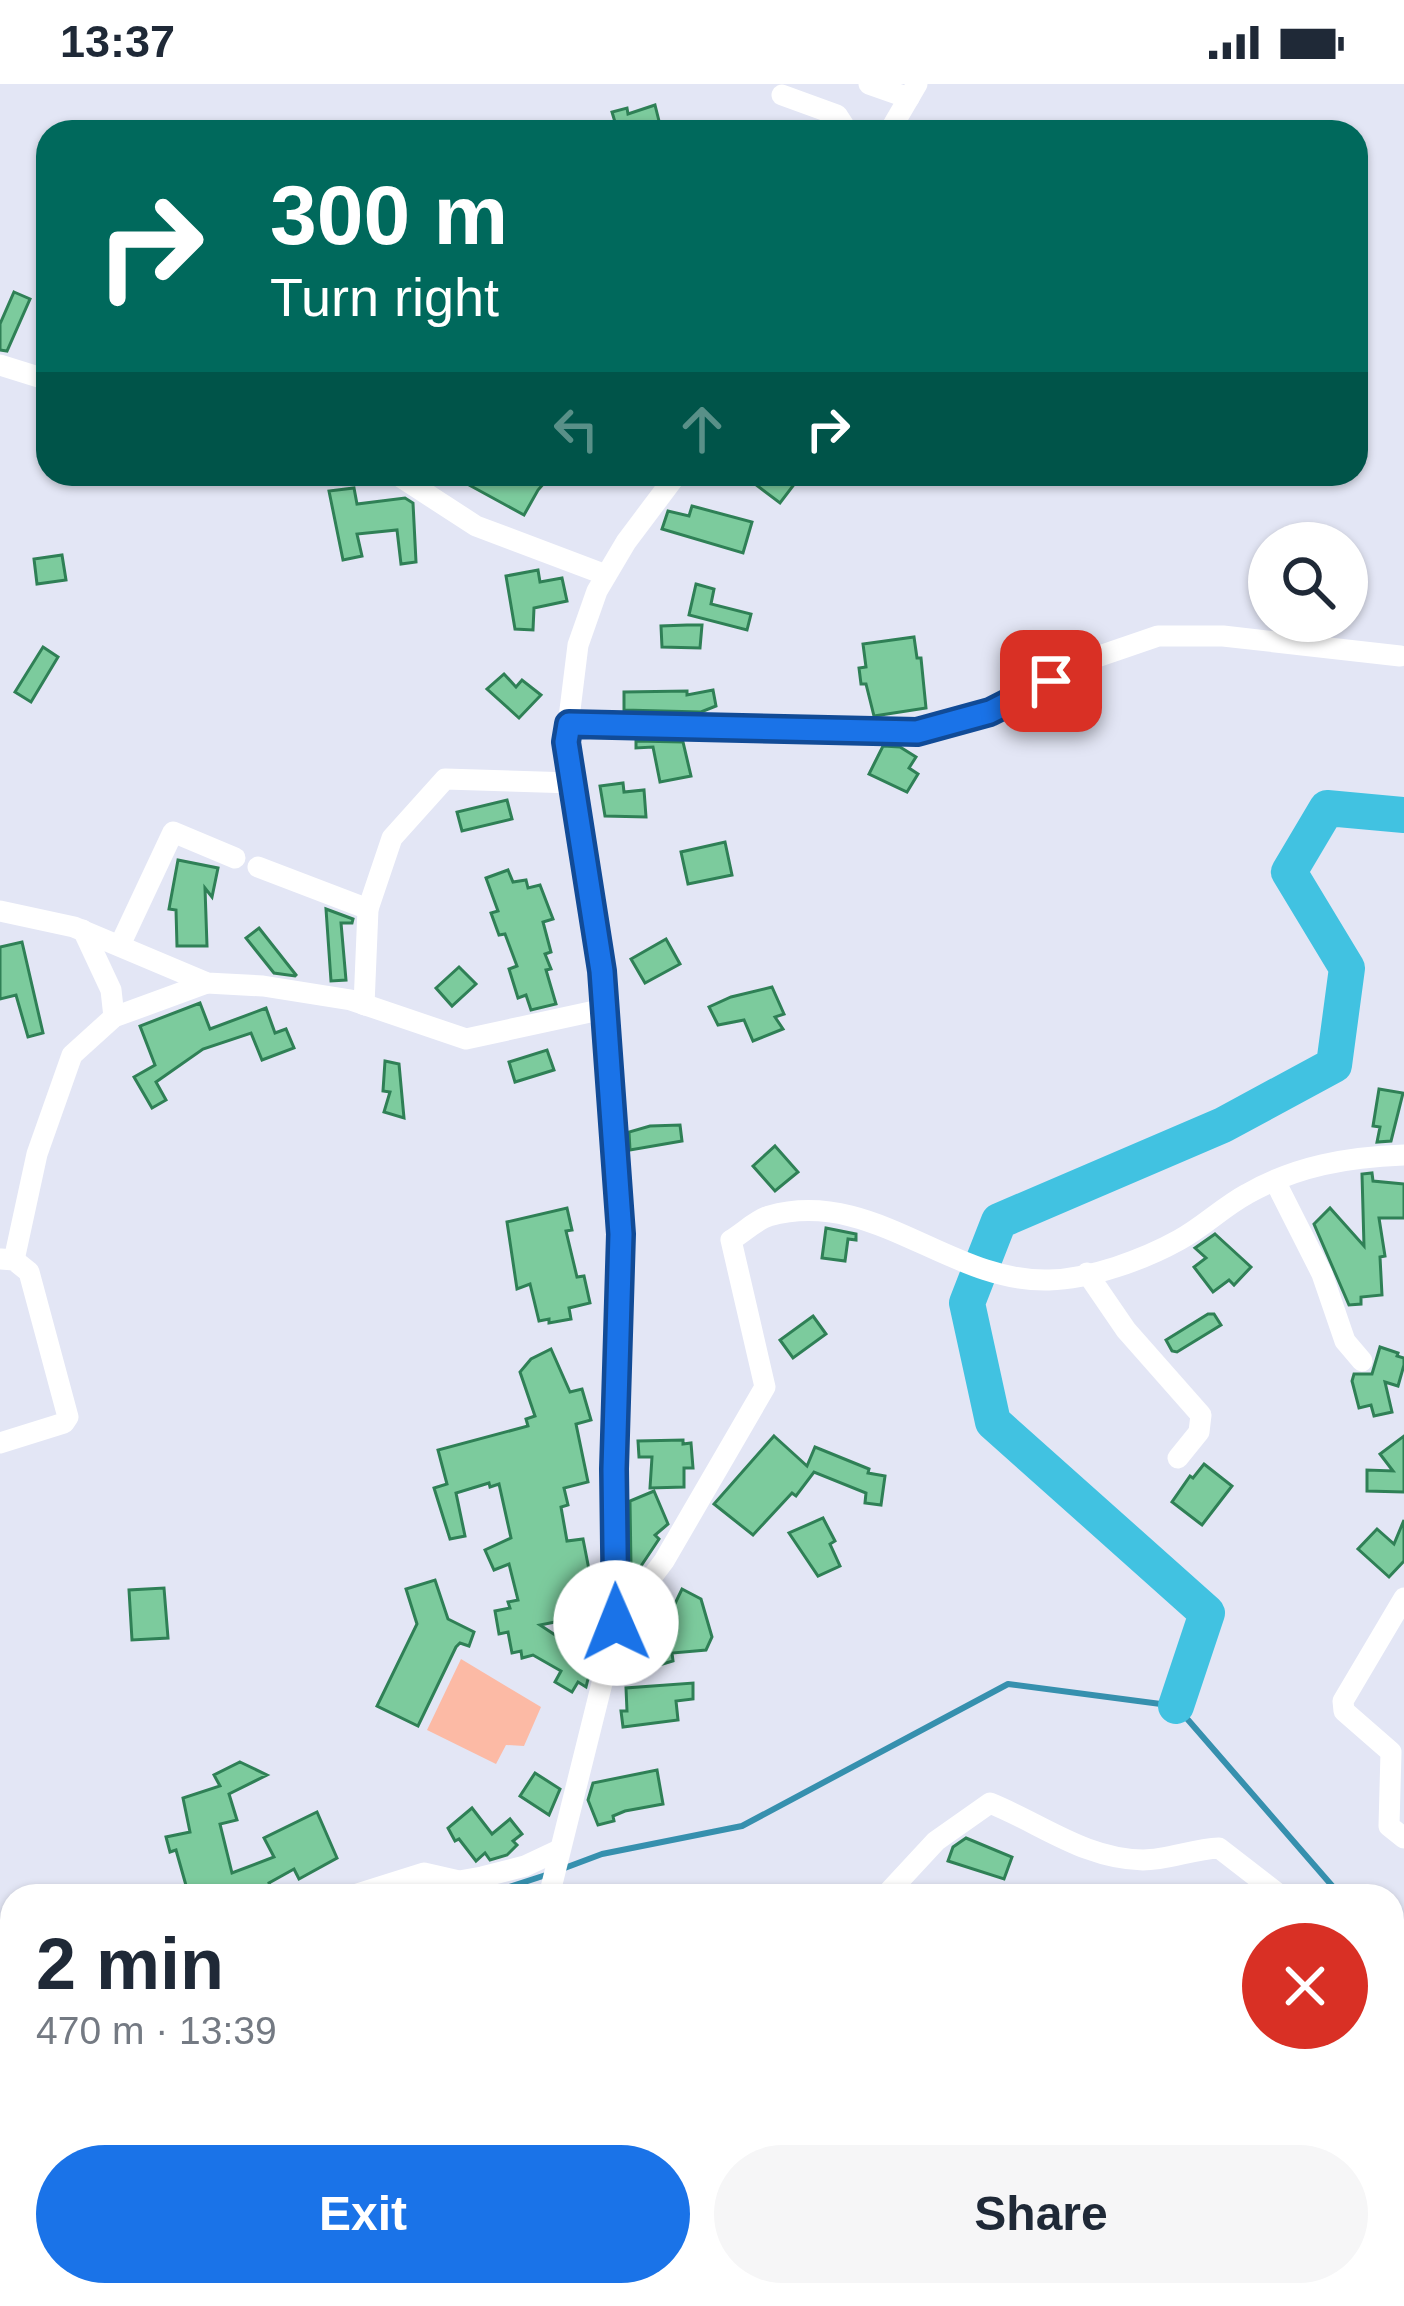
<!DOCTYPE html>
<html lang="en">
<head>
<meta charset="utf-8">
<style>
  :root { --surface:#fff; --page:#f6f6f7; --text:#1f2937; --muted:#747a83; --accent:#1a73e8 }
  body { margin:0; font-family:Helvetica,sans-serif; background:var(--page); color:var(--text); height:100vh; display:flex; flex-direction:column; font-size:45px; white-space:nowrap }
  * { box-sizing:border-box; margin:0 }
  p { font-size:39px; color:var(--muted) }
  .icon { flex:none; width:66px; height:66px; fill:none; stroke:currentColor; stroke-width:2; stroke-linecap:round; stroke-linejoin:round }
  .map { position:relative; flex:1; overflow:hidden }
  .panel { position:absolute; left:0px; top:1800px; width:1404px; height:423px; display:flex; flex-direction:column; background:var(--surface); border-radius:36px 36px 0 0; box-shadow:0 3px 9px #0004 }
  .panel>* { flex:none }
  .top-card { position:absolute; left:36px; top:36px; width:1332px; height:366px; border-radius:36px; box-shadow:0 3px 9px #0004; background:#00695c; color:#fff; overflow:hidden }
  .fabs { position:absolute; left:1248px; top:438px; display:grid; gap:24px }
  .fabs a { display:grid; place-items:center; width:120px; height:120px; border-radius:50%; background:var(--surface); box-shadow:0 3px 9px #0004; font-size:60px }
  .pin { position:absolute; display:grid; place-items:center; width:102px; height:102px; color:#fff; margin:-51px; border-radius:24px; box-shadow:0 6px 18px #0006 }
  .me { position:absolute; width:132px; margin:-66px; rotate:359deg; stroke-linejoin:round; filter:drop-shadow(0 0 9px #0008) }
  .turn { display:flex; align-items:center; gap:42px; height:252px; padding:0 36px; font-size:54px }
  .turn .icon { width:156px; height:156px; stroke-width:2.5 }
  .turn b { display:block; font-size:84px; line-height:102px }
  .lanes { display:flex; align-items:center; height:114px; padding:0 36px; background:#0003; justify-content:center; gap:60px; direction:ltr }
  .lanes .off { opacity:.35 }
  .round { display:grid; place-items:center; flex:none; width:126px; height:126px; border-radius:63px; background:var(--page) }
  .headline { display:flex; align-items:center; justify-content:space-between; height:204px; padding:0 36px }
  h1 { font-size:72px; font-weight:700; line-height:90px }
  .action { display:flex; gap:24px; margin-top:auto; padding:24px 36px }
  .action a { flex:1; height:138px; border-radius:72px; background:var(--accent); color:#fff; font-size:48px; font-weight:700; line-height:138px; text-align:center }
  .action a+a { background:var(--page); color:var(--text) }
  .status { display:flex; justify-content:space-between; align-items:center; height:84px; padding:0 60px; background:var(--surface); direction:ltr }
  .status svg { height:33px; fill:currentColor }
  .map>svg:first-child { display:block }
  .green { fill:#fcbaa5 }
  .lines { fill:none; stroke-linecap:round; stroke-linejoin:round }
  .stream { stroke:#3690ae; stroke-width:6 }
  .river { stroke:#41c2e1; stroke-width:36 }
  .building { fill:#7ccb9d; stroke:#2f8056; stroke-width:3 }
  .minor { stroke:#fff; stroke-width:21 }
  .route-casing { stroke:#114b97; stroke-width:30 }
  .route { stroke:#1a73e8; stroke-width:21 }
</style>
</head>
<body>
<div class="status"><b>13:37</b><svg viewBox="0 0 49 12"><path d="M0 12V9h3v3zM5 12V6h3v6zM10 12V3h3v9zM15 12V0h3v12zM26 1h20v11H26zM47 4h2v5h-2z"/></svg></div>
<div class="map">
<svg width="1404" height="2222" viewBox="0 0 1404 2222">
  <rect width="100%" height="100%" fill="#e3e6f5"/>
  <path class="green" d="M461,1575L541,1623L524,1662L506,1661L496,1680L427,1646Z"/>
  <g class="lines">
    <g class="stream">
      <path d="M562,1785L602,1770L742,1742L1008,1600L1176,1622L1341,1812"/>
      <path d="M482,1812L549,1790"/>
      <path d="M1392,1875L1404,1890"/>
      <path d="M0,1967L12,1957"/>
    </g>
    <path class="river" d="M1176,1622L1207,1529L993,1338L967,1219L999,1137L1223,1041L1334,981L1347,884L1289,788L1327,724L1404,731"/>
  </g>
  <g class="building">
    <path d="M655,21L660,41L618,48L612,28L627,24L628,30Z"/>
    <path d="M14,208L30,215L7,267L0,266V240Z"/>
    <path d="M449,390H552L538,406L524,431Z"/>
    <path d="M742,390H802L780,419Z"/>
    <path d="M354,404L357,420L405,414L413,419L416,478L401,480L397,446L357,450L362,472L343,476L329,407Z"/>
    <path d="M692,422L752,438L743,469L662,445L668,427L689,432Z"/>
    <path d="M62,471L66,496L37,500L34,475Z"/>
    <path d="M538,486L540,498L562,494L567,517L534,524L533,546L515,545L506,492Z"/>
    <path d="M696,500L714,505L711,520L751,530L747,546L689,531Z"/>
    <path d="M687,541H702L700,564L662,563L661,542Z"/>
    <path d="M914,553L917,574H921L926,624L874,632L866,600H861L859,584L866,583L863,560Z"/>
    <path d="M43,563L58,573L31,618L15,608Z"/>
    <path d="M504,590L516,603L522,596L541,611L519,634L487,605Z"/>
    <path d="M713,606L716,622L701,628L624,626V608L687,607V611Z"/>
    <path d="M636,657L683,658L691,692L660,698L653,663L636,664Z"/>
    <path d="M883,662L900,663L916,673L909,684L918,690L907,708L869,690Z"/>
    <path d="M623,699L624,708L644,706L646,733L605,732L600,702Z"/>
    <path d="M507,716L512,735L462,747L457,728Z"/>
    <path d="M725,758L732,791L688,800L681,768Z"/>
    <path d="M178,776L218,784L212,813L205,804L207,862H177L176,826L169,825Z"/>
    <path d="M508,786L513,798L526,796L528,804L540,801L553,835L543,838L551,868L545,870L551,885L546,886L556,920L531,926L526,911L518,914L509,885L517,882L505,850L499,851L491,829L498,827L486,794Z"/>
    <path d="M326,825L353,835L352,839H341L346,896L331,897Z"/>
    <path d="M259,844L296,891L295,892L274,889L246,854Z"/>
    <path d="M666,855L680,880L645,899L631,875Z"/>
    <path d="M22,858L43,949L28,953L16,911L0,915V863Z"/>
    <path d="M459,883L476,900L452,922L436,904Z"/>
    <path d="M772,903L784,930L775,933L783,945L753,957L744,936L718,941L709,923L731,913Z"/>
    <path d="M200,919L210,945L266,924L275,949L286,945L294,964L262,976L251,949L203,965L156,998L166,1016L152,1024L134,993L155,981L140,942Z"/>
    <path d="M547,966L554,986L515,998L509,978Z"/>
    <path d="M385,977L399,980L404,1034L384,1028L390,1008L383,1007Z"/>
    <path d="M1379,1005L1403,1009L1391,1057L1377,1058L1380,1043L1373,1042Z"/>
    <path d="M680,1041L682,1057L630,1066L629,1048L650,1042Z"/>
    <path d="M775,1062L798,1088L775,1107L753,1082Z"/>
    <path d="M1372,1089L1373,1097L1404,1100V1134H1379L1385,1172L1380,1173L1382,1211L1361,1213V1220L1349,1221L1314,1140L1330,1124L1364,1162L1362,1090Z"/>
    <path d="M567,1124L572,1146L566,1147L577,1193L584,1192L590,1219L569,1224L571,1235L549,1239V1235L539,1237L530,1200L517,1205L507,1138Z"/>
    <path d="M826,1144L856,1150V1156L848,1155L845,1177L822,1174Z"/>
    <path d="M1215,1150L1251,1183L1234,1201L1229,1196L1213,1208L1194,1183L1206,1174L1195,1164Z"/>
    <path d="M1208,1230H1214L1221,1241L1177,1268L1172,1267L1166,1256Z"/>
    <path d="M813,1232L826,1250L793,1274L780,1256Z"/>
    <path d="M1380,1263L1398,1269L1397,1272L1404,1274V1281L1398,1302L1385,1298L1392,1328L1374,1332L1371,1321L1359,1324L1352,1297L1354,1290H1372Z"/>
    <path d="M551,1265L570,1308L582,1305L591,1336L576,1340L588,1398L564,1404L568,1421L561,1423L567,1457L583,1455L592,1501L577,1504L580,1533L540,1541L587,1572L580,1582L590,1587L586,1603L578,1598L572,1608L555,1598L561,1587L533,1571L522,1574L521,1567L512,1569L508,1548L499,1550L495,1527L510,1524L508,1518L518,1516L509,1480L494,1486L485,1466L511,1454L499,1400L490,1403L489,1399L456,1409L465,1452L450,1455L434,1404L447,1400L438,1366L528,1342L526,1335L535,1332L520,1288L531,1275Z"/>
    <path d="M774,1352L807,1382L815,1363L869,1385L868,1389L885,1392L881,1421L865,1419L866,1409L814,1388L796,1412L792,1409L753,1451L714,1420Z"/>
    <path d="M1404,1352V1408L1367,1407V1386L1393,1387L1380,1370Z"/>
    <path d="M683,1356V1360L691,1359L693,1384H684V1403L650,1404L652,1373H639L638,1357Z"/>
    <path d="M1204,1380L1232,1402L1202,1441L1172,1418L1190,1392L1193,1394Z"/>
    <path d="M654,1407L668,1440L655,1451L659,1455L637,1488L631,1482L630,1417Z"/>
    <path d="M823,1434L835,1457L830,1460L840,1482L818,1492L789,1449Z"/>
    <path d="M1404,1436V1477L1389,1493L1358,1465L1377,1445L1394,1460Z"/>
    <path d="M435,1496L448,1535L474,1548L469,1562L460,1559L456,1563L418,1642L377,1622L417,1540L406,1505Z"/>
    <path d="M164,1504L168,1554L132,1556L129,1506Z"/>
    <path d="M682,1505L701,1515L712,1553L706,1566L672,1569L673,1577L636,1588L631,1546L648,1530L671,1528Z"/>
    <path d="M693,1599V1615L676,1617L678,1636L623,1643L621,1627H627L626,1604Z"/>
    <path d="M240,1678L267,1691L229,1710L237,1736L220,1740L232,1789L274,1773L264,1754L317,1728L337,1774L299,1795L294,1785L269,1799L272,1807L259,1812H239L236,1804L207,1812H189L176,1766L170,1768L166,1753L190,1748L183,1714L220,1702L214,1691Z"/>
    <path d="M657,1686L663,1720L625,1727L613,1732L614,1737L598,1741L588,1716L593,1699Z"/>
    <path d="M535,1689L560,1705L549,1731L520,1712Z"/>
    <path d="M472,1724L492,1750L510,1735L522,1750L513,1757L517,1761L507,1771L490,1776L485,1769L476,1777L459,1755L455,1757L448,1744Z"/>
    <path d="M966,1754L1012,1773L1004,1795L948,1777L953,1763Z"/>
  </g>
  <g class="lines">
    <g class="minor">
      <path d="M869,0L909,14"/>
      <path d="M782,11L837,31L848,48"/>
      <path d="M889,48L917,0"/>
      <path d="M0,281L48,296"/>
      <path d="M396,390L476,442L606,491"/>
      <path d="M569,640L917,648L990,629L1088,576L1158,552H1223L1400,572"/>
      <path d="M258,783L368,825L364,921"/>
      <path d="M368,825L392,754L445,695L573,699"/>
      <path d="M0,827L74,843L207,899L263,902L351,916L466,955L604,925"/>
      <path d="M83,846L111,906L114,933"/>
      <path d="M120,861L173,748L235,774"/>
      <path d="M1275,1097L1322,1190L1345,1257L1362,1277"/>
      <path d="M14,1176L37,1070L72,971L114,933L207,899"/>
      <path d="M1087,1189L1126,1246L1201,1331L1199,1348L1178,1374"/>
      <path d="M0,1359L64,1339L68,1333L29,1188L14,1176L1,1175"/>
      <path d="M1404,1514L1343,1617L1344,1627L1391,1668L1389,1742L1404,1754"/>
      <path d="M617,1539L664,1477L765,1303L731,1156C743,1149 756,1136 769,1132C873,1103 949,1199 1049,1196C1090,1195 1143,1176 1179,1156C1203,1143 1223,1123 1247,1110C1296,1082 1348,1073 1404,1071"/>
      <path d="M351,1812L424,1789L459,1797L482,1793L525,1782L559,1766"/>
      <path d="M549,1812L617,1539L614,1385L621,1150L602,887L566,658L578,561L597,507L626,458L677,390"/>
      <path d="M885,1812L936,1757L990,1719C1042,1740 1085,1775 1143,1776C1168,1776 1193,1765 1219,1764L1281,1812"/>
      <path d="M1392,1860L1404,1855"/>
      <path d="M0,1920L12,1922"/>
      <path d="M940,2211L941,2222"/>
      <path d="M1052,2211L1070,2222"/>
      <path d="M394,2222L408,2211"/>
      <path d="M787,2222L799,2211"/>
    </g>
  </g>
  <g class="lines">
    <g class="route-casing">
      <path id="route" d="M616,1539L614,1385L621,1150L602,887L566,658L569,640L917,648L990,628L1051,597"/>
    </g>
    <use href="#route" class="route"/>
  </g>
</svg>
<div class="fabs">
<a><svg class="icon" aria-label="search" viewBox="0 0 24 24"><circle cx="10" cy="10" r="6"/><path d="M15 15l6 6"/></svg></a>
</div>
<div class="pin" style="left:1051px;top:597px;background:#d93025"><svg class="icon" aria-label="arrive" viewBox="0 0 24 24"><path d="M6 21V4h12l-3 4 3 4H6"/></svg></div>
<svg class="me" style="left:616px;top:1539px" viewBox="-20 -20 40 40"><circle r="19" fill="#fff"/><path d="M0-13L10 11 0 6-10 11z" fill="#1a73e8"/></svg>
<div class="top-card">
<div class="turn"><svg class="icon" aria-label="right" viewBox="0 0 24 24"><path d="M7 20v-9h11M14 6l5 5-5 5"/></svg><div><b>300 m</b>Turn right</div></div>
<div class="lanes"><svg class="icon off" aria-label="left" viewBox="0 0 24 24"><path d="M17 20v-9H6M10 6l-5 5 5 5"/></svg><svg class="icon off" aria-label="ahead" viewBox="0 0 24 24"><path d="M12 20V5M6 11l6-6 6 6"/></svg><svg class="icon" aria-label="right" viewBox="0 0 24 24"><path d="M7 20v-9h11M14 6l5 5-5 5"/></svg></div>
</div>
<section class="panel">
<div class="headline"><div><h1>2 min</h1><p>470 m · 13:39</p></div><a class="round" style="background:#d93025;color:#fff"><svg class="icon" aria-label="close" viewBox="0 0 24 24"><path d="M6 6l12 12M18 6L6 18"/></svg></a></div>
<div class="action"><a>Exit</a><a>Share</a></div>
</section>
</div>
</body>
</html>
